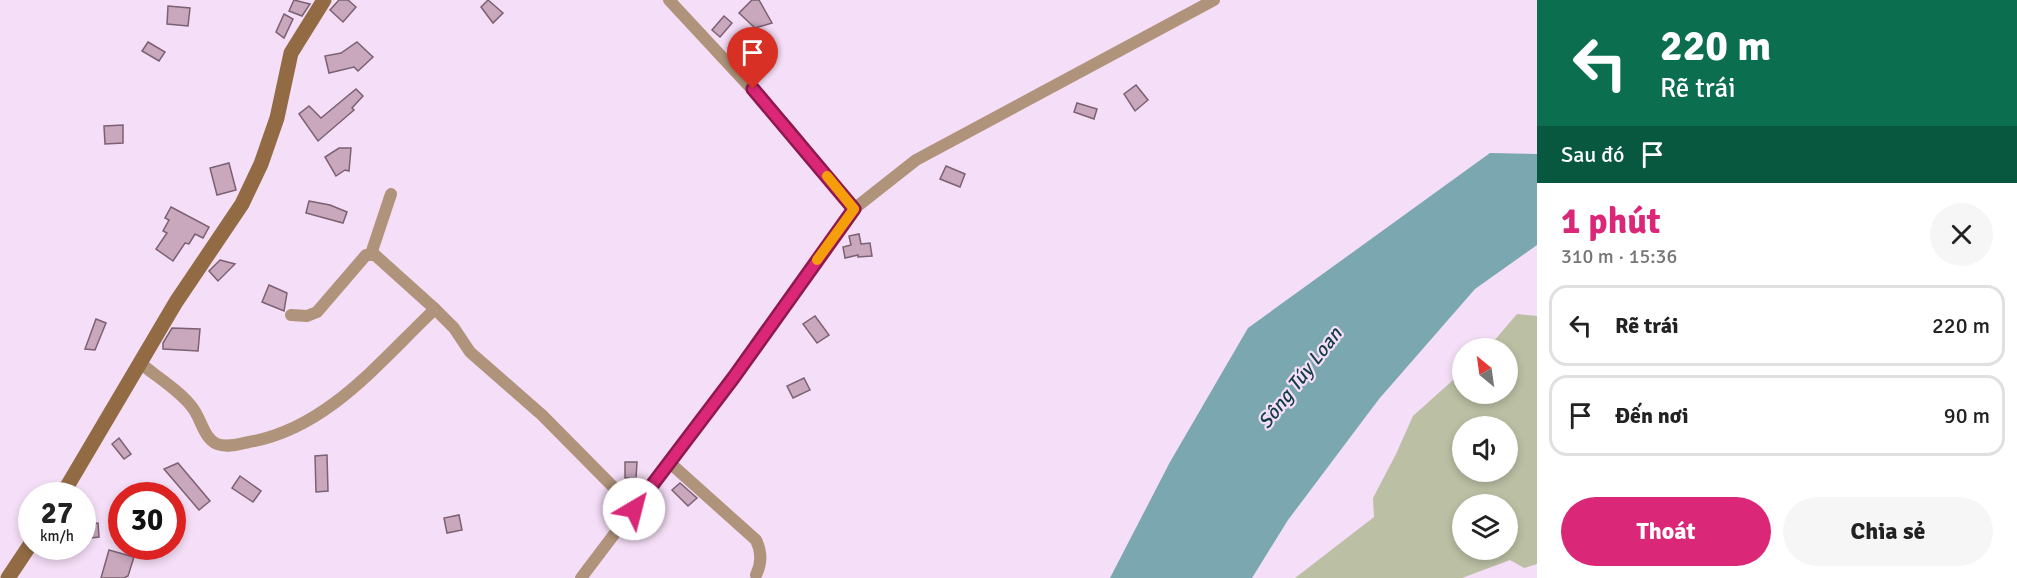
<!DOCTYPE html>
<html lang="vi">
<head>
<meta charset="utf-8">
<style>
  :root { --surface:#fff; --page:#f6f6f6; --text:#222; --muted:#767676; --line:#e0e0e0; --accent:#db2777 }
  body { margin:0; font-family:Signika,sans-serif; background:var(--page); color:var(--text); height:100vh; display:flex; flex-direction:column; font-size:22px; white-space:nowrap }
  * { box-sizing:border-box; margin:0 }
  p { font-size:20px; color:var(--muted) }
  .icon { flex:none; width:33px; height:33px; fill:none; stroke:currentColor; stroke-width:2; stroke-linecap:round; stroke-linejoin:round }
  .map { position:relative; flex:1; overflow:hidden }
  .details { display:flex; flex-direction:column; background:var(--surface); width:480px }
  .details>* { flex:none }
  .guide { background:#0b6e4f; color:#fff; overflow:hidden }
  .needle { width:39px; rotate:331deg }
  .fabs { position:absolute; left:1452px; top:338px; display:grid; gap:12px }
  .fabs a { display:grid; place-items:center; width:66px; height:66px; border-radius:50%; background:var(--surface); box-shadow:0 3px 9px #0003; font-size:30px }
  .speed { position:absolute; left:18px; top:482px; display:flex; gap:12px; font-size:30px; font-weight:700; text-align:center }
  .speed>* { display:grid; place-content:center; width:78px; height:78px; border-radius:50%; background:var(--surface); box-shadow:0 3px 9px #0003; line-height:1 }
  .speed small { font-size:15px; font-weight:400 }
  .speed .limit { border:9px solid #d22; background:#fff; color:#111 }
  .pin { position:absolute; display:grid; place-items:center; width:51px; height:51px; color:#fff; margin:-62px -26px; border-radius:50% 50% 50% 0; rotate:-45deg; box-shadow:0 0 6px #0007 }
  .pin .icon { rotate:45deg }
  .me { position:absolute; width:66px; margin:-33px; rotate:37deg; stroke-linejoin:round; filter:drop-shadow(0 0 4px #0008) }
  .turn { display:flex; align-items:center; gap:21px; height:126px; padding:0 24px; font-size:27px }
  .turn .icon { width:78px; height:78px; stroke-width:2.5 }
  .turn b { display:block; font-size:42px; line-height:51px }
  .then { display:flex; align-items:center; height:57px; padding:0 24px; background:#0003; gap:12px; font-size:22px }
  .round { display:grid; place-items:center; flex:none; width:63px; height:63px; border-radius:32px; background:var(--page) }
  .headline { display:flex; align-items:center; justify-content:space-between; height:102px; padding:0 24px }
  h1 { font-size:36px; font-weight:800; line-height:45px; color:var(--accent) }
  .button { display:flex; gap:12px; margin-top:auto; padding:12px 24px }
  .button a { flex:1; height:69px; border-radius:36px; background:var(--accent); color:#fff; font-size:24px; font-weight:800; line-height:69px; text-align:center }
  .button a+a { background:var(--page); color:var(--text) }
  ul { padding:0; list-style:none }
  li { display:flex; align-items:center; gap:18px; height:81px; margin:0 12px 9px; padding:0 12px; border:3px solid var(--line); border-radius:18px }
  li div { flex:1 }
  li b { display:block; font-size:22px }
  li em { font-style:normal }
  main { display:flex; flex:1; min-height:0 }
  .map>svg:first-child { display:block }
  .green { fill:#bbbfa3; fill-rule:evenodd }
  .water { fill:#7ba8b0 }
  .building { fill:#c9a7bd; stroke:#7b6172; stroke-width:1.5 }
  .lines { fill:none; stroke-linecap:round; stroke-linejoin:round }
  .street { stroke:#af937a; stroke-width:12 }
  .secondary { stroke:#926b44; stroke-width:15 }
  .route-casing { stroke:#8e194d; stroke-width:15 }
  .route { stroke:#db2777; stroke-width:10 }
  .slow { stroke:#f59e0b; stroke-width:10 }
  .labels { text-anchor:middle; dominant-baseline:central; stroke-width:4.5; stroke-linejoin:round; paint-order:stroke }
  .water-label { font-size:20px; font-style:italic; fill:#123d44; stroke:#f5def7 }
</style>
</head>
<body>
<main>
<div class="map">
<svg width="1537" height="578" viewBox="0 0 1537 578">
  <rect width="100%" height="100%" fill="#f5def7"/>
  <path class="green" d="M1517,314L1537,316V564L1524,568L1510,560L1462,578H1295L1374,517L1373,498L1396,454L1413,416L1462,372V393H1508V348H1488ZM1462,426H1508V471H1462ZM1462,504H1508V549H1462Z"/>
  <path class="water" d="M1490,153L1537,154V245L1475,289L1379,399L1288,520L1252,578H1110L1170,462L1248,328Z"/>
  <g class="building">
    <path d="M294,0L310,4L302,16L289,11Z"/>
    <path d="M339,0H348L356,7L343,22L330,10Z"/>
    <path d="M488,0L503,13L493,23L481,7Z"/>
    <path d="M752,0H759L772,23L755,28L739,13Z"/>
    <path d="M168,6L190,8L188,26L167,24Z"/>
    <path d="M284,14L293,19L284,38L276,32Z"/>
    <path d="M724,16L732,23L720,37L712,30Z"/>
    <path d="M148,42L165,52L159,61L142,51Z"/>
    <path d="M357,42L373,57L358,71L354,67L329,73L325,56L341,53Z"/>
    <path d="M1136,85L1148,100L1135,111L1124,94Z"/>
    <path d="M356,89L363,96L352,108L354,110L318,141L299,114L309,106L321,118Z"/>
    <path d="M1077,103L1097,109L1094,119L1074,112Z"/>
    <path d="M123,125V143L105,144L104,126Z"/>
    <path d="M339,148H351L349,171L345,170L336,176L325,157Z"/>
    <path d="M229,163L236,190L217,195L210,168Z"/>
    <path d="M946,166L965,174L960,187L940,179Z"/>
    <path d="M309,201L330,205L347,212L343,223L306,213Z"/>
    <path d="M171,207L209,227L203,238L195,234L189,244L185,243L173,261L156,249L167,233L163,231L169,220L165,218Z"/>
    <path d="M859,234L861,244L870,243L872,256L858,257V255L845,258L843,247L851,245L849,236Z"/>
    <path d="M220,260L235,264L218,281L209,271Z"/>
    <path d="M269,285L287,293L284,311L262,302Z"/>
    <path d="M815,316L829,335L817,343L803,324Z"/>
    <path d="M96,319L106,323L95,350L85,349Z"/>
    <path d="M172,328L200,329L198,351L163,349V343Z"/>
    <path d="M804,378L810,390L793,398L787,386Z"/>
    <path d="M119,438L131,454L124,459L112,444Z"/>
    <path d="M327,455L328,491L316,492L315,456Z"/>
    <path d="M625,462H637L636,478H625Z"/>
    <path d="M178,463L210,501L199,510L164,469Z"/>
    <path d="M240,476L261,491L253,502L232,488Z"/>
    <path d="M680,483L697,498L688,506L672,490Z"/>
    <path d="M459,515L462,530L447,533L444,518Z"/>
    <path d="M98,523L99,537L82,539V525Z"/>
    <path d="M109,550L134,557L128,576L124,578H101Z"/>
  </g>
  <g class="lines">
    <g class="street">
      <path d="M669,0L788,128L854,209"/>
      <path d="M371,254L391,194"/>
      <path d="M291,315L307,316L317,312L366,255H375L435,309L454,328L470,352L542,415L635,509"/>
      <path d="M140,363C157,377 179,390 192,407C201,418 204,439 217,444C227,448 239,444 249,442C327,429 380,361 435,309"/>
      <path d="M670,463L756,540C762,552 762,563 756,575"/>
      <path d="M581,578L746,360L850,212L916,160L1214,0"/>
    </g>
    <g class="secondary">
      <path d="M62,495L176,302L242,204L261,164L277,118L291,53L324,0"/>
      <path d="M8,578L32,542"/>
    </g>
  </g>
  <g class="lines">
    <g class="route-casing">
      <path id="route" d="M634,509L734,377L854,209L753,89"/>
    </g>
    <use href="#route" class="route"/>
    <path class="slow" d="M817,260L854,209L827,176"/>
  </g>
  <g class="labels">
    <g class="water-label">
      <text transform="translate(1300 378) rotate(-52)">Sông Túy Loan</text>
    </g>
  </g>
</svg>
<div class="fabs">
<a><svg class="needle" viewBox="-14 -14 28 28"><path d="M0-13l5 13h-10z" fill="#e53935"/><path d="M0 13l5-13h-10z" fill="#767676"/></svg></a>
<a><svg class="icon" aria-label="sound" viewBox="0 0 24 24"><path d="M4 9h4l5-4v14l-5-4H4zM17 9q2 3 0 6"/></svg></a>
<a><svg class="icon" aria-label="layers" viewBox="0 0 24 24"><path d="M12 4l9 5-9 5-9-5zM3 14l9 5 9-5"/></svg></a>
</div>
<div class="speed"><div>27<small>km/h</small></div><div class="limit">30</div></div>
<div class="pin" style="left:753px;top:89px;background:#d93025"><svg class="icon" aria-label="arrive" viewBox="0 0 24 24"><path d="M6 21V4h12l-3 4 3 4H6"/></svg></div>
<svg class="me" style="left:634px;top:509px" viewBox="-20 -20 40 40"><circle r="19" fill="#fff"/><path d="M0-13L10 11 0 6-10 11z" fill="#db2777"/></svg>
</div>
<section class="details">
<div class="guide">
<div class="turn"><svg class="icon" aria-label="left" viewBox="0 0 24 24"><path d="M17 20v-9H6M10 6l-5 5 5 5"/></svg><div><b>220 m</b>Rẽ trái</div></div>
<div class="then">Sau đó<svg class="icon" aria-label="arrive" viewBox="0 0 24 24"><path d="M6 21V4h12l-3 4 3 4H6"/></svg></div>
</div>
<div class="headline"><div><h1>1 phút</h1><p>310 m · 15:36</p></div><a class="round"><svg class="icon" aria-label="close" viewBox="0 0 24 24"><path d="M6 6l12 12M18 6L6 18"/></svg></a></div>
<ul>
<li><svg class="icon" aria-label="left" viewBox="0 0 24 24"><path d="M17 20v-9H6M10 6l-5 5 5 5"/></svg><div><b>Rẽ trái</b></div><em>220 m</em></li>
<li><svg class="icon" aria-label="arrive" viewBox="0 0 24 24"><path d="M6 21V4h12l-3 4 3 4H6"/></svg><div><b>Đến nơi</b></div><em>90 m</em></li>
</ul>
<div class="button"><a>Thoát</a><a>Chia sẻ</a></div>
</section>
</main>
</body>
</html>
